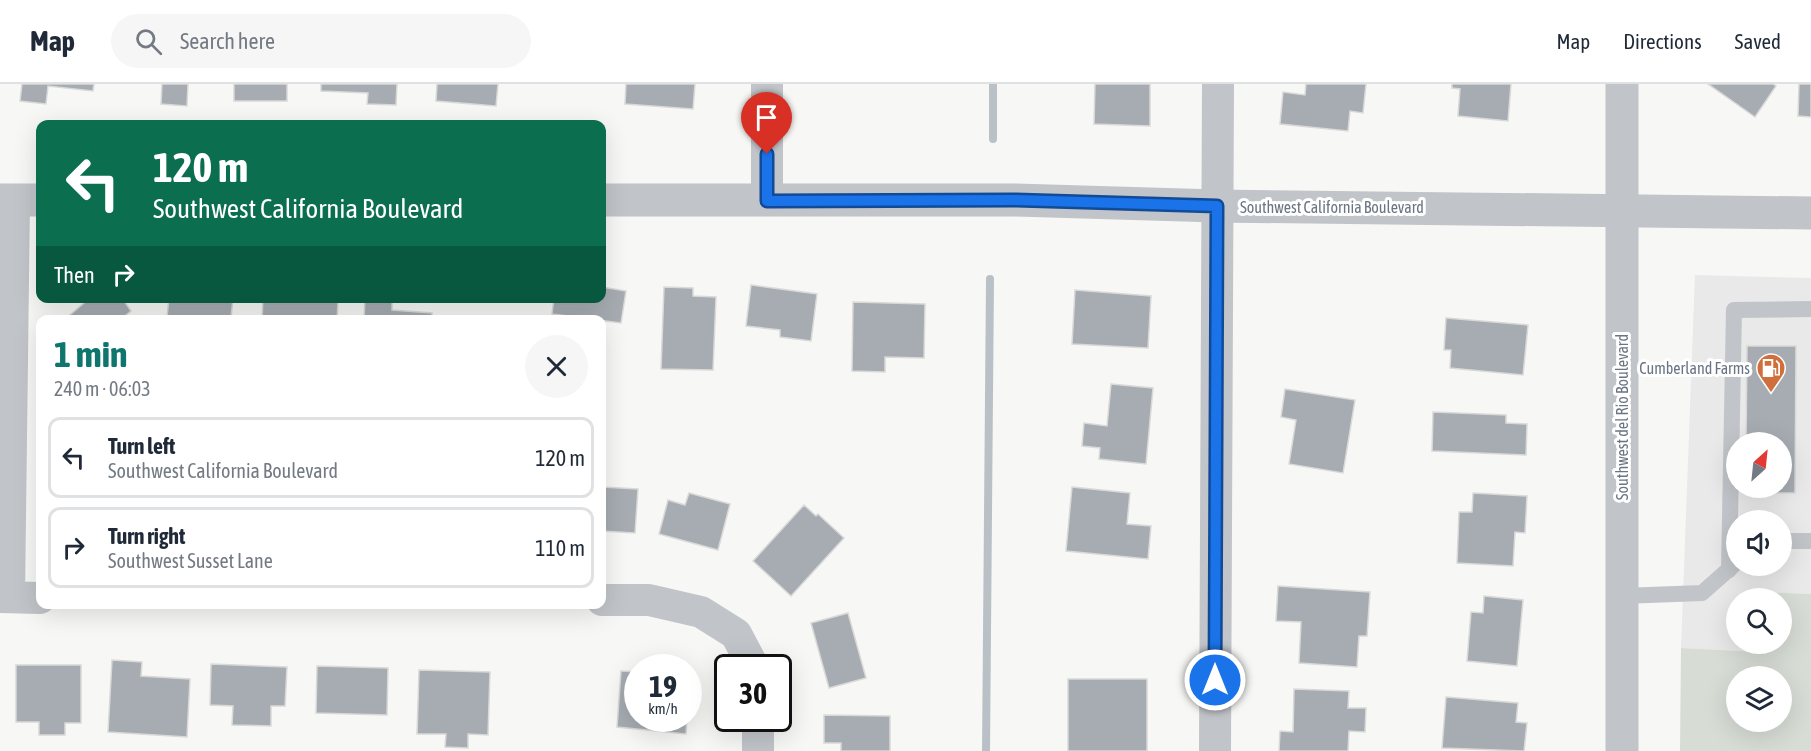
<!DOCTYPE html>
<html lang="en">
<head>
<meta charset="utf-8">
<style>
  :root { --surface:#fff; --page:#f6f6f7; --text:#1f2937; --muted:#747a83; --line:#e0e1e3; --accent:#0f766e }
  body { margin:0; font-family:"Asap Condensed",sans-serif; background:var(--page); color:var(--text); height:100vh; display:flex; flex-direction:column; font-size:22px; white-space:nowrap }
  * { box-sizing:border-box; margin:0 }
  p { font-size:20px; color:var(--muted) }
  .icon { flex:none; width:33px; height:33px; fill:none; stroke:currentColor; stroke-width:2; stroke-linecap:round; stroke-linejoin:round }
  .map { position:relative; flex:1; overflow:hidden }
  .sheet { position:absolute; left:36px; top:231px; width:570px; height:294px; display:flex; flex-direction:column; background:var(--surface); border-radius:12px; box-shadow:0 6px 24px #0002 }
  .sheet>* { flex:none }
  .top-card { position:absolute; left:36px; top:36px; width:570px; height:183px; border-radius:12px; box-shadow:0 6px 24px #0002; background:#0b6e4f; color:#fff; overflow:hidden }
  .needle { width:39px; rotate:27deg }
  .controls { position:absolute; left:1726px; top:348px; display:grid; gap:12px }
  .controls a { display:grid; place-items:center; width:66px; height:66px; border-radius:50%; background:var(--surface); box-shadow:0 6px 24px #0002; font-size:30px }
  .speed { position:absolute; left:624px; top:570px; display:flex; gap:12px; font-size:30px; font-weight:700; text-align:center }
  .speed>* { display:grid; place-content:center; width:78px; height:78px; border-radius:50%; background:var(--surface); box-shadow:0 6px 24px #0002; line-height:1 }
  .speed small { font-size:15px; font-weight:400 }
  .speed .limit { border:3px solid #111; border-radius:9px; background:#fff; color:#111 }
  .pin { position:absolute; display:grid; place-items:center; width:51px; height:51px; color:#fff; margin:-62px -26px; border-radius:50% 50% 50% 0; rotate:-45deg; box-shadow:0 0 6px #0007 }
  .pin .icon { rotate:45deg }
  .me { position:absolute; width:66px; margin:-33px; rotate:0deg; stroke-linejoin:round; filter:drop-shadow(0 0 4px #0008) }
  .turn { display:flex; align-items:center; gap:21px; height:126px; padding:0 18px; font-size:27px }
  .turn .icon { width:78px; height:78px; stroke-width:2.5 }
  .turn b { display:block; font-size:42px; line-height:51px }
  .then { display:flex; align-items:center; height:57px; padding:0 18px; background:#0003; gap:12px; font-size:22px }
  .round { display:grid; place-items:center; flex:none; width:63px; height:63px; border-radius:32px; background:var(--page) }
  .head { display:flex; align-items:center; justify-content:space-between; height:102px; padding:0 18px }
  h1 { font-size:36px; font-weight:700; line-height:45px; color:var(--accent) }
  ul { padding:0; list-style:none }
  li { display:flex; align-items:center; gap:18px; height:81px; margin:0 12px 9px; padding:0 6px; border:3px solid var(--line); border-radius:12px }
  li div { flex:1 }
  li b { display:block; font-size:22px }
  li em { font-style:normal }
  header { display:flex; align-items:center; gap:36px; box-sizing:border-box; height:84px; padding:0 30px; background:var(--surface); border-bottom:2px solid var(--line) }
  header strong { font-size:28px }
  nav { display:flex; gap:33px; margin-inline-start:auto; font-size:21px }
  .search { width:420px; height:54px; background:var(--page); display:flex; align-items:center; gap:15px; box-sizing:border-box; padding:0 21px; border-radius:33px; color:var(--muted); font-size:22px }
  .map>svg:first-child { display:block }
  .built { fill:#e8e9e8; fill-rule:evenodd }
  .green { fill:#d7dcd5; fill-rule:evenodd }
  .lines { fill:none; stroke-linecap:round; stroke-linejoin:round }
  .stream { stroke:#b9c1c7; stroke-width:8 }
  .building { fill:#a6acb2; stroke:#d9d9d8; stroke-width:1.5 }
  .service { stroke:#c1c4c8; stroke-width:16 }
  .minor { stroke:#c1c4c8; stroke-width:32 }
  .tertiary { stroke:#c1c4c8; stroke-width:33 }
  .route-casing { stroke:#114b97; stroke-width:15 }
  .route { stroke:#1a73e8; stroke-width:10 }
  .labels { text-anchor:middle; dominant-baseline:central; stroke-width:6; stroke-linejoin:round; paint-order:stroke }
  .street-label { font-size:16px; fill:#6a7583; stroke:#fff }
  .poi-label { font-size:16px; fill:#6a7583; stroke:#fff; text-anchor:end }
</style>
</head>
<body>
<header>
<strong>Map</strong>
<div class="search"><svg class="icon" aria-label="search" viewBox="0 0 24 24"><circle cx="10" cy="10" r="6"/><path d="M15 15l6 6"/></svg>Search here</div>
<nav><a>Map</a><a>Directions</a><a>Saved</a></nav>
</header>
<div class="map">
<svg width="1811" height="667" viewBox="0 0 1811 667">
  <rect width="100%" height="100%" fill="#f7f8f5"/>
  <path class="built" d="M1695,191L1811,194V510L1765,508L1764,514H1737V560H1762V568L1681,564ZM1737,358H1782V404H1737ZM1737,436H1782V482H1737Z"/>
  <path class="green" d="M1764,508L1811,510V667H1680L1681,564L1761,568L1762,560H1782V514H1764ZM1782,592V638H1737V592Z"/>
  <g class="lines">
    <g class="stream">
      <path d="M993,55V0"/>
      <path d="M986,667L990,195"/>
    </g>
  </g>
  <g class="building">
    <path d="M22,0H94L93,7L48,2L46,20L20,17Z"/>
    <path d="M162,0H188L187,22L161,20Z"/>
    <rect x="234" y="0" width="53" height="17"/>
    <path d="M321,0H397L396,21L367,20L368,9L321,7Z"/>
    <path d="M437,0H498L496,22L436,17Z"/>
    <path d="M626,0H695L693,25L625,20Z"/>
    <path d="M1095,0H1150V42L1094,40Z"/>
    <path d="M1306,0H1366L1363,29L1350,27L1348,47L1280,40L1283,8L1305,11Z"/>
    <path d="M1452,0H1511L1508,37L1458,32L1460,5L1452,4Z"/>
    <path d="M1708,0H1773L1776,2L1755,33Z"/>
    <path d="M1799,0H1811V33L1798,32Z"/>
    <path d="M751,201L817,210L811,257L780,253V246L746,242Z"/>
    <path d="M602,203L626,207L621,239L552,230L554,214H602Z"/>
    <path d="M664,203L693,204V212L716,213L713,286L661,285Z"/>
    <path d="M1075,206L1151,212L1148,264L1072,260Z"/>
    <path d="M90,214H122L131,227L120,236H64Z"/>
    <path d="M169,214H233L231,234L217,233V236H190L167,233Z"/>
    <path d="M263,214L338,218L337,236H262Z"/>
    <path d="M365,214H392V226L432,229V236H364Z"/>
    <path d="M853,218L925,220L924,274L885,273V288L852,287Z"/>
    <path d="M1446,234L1528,241L1523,291L1450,284L1451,266H1444Z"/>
    <path d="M1747,262H1796L1795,409H1746V404H1782V358H1746Z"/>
    <path d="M1111,300L1153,304L1146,380L1099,375L1100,364L1082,362L1084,339L1107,342Z"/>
    <path d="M1285,305L1355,316L1343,389L1289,380L1296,336L1281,333Z"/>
    <path d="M1433,328L1506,331V339L1527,340L1526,371L1432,367Z"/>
    <path d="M602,403L638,405L635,449L602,447Z"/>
    <path d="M1072,403L1130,409L1127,440L1151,442L1148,475L1066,467Z"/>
    <path d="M689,409L730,420L718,466L659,450L668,416L685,421Z"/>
    <path d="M1473,409L1527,412L1525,449L1515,448L1513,482L1457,479L1459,428H1472Z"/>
    <path d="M804,421L816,432L818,430L844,454L791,512L753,477Z"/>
    <path d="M1278,502L1370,508L1367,552H1359L1357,583L1299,579L1301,538L1276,537Z"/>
    <path d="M1484,512L1523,516L1517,582L1467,577L1471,528L1483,529Z"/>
    <path d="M848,529L866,594L829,604L811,539Z"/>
    <path d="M112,576L142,578L141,592L190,595L187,653L108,648Z"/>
    <path d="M211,580L287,583L285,622H271V642L232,641L233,622L210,621Z"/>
    <path d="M16,581H81V639H65V651H39V638H16Z"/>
    <path d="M317,582L388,584L387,631L316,629Z"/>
    <path d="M419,586L490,588L488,651L468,650V664L445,663L446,650H417Z"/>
    <path d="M621,587L638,588V634H687L686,650L617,643Z"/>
    <rect x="1068" y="595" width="79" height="72"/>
    <path d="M1294,605L1349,607L1348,624H1366L1365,648L1349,647L1348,667H1279L1280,647L1293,648Z"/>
    <path d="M1446,613L1518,619L1516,638L1527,639L1524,667L1442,664Z"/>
    <path d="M824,631L890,632V667H841V659H824Z"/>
  </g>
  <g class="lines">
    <g class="service">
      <path d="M1782,457H1811"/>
      <path d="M1729,486L1734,226L1811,225"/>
      <path d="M1622,512L1702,509L1736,479"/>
    </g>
    <g class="minor">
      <path d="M767,0V116"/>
      <path d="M0,513L40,514"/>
      <path d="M9,513L14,116"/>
      <path d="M602,516H649L701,528L736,550L754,584"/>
      <path d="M758,667V634"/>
      <path d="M1215,667L1218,0"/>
    </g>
    <g class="tertiary">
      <path d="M0,116H40"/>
      <path d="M602,116H1014L1217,122L1811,129"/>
      <path d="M1622,667V0"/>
    </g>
  </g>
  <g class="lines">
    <g class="route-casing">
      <path id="route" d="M767,70V117L1014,116L1217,122L1215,596"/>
    </g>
    <use href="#route" class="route"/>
  </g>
  <defs>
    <g id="fuel-pin" transform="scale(1.5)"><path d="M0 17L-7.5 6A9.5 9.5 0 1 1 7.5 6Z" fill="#d06e3c" stroke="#fff"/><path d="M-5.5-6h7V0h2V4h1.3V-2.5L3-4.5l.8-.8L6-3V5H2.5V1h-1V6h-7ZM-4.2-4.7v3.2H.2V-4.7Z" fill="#fff"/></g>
  </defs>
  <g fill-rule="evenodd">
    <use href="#fuel-pin" x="1771" y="284"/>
  </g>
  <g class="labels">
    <g class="street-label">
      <text x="1332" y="123">Southwest California Boulevard</text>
      <text transform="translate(1622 333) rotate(-90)">Southwest del Rio Boulevard</text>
    </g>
    <g class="poi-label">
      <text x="1750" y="284">Cumberland Farms</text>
    </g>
  </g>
</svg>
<div class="controls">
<a><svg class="needle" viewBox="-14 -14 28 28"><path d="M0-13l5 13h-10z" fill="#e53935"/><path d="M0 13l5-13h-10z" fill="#747a83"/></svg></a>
<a><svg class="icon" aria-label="sound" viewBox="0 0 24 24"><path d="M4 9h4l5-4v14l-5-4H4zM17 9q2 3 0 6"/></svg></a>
<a><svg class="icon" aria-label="search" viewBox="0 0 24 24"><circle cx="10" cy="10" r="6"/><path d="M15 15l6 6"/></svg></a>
<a><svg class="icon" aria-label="layers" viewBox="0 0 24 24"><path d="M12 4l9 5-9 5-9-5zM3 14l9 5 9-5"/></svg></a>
</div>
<div class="speed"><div>19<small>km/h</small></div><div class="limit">30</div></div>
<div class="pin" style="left:767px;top:70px;background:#d93025"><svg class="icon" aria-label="arrive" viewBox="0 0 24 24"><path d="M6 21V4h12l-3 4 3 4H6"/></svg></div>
<svg class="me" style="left:1215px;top:596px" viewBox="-20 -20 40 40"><circle r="17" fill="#1a73e8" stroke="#fff" stroke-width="3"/><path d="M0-11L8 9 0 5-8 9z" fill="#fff"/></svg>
<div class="top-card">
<div class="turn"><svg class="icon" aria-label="left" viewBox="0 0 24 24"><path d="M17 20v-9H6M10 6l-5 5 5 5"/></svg><div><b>120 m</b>Southwest California Boulevard</div></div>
<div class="then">Then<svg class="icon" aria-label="right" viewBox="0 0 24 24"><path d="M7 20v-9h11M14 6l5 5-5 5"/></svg></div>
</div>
<section class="sheet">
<div class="head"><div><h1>1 min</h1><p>240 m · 06:03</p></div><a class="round"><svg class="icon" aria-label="close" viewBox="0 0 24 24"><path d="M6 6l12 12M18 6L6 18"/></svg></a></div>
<ul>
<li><svg class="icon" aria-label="left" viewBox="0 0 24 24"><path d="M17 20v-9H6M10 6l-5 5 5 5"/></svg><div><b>Turn left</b><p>Southwest California Boulevard</p></div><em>120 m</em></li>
<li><svg class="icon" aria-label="right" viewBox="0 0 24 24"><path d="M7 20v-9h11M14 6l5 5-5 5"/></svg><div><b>Turn right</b><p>Southwest Susset Lane</p></div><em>110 m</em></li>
</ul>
</section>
</div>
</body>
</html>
